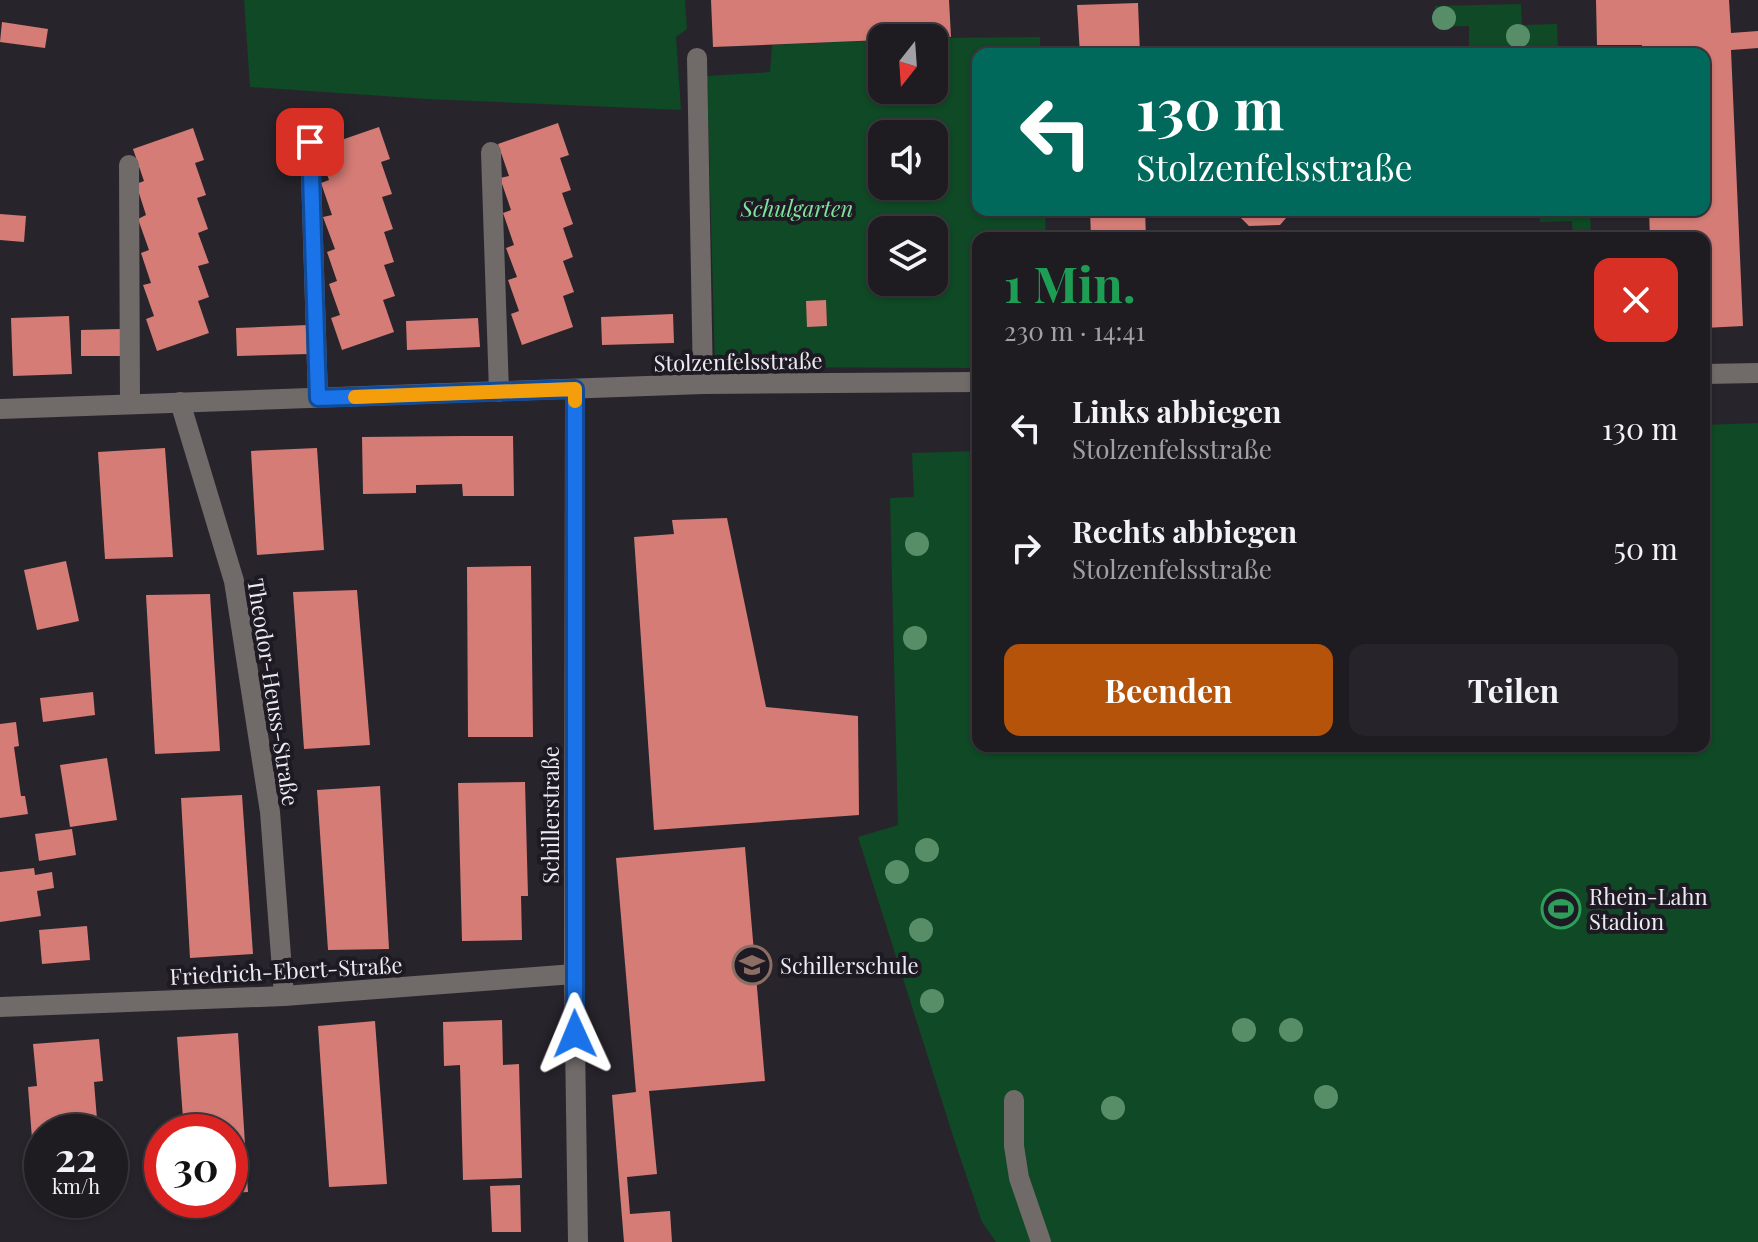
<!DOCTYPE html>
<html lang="de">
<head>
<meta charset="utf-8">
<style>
  :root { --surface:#1e1b21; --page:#26242a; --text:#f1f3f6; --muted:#a1a1a5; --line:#3c393f; --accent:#b45309 }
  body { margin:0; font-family:"Playfair Display",serif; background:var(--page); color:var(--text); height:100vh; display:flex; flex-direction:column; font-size:30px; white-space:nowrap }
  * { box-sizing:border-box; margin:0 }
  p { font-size:26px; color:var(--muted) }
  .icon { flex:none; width:44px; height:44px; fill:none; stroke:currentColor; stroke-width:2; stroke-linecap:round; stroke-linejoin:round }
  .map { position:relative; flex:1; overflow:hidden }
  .drawer { position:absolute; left:972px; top:232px; width:738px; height:520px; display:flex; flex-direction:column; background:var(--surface); border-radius:16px; box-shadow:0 2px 6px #0004,0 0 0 2px var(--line) }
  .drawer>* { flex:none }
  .guide { position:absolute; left:972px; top:48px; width:738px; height:168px; border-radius:16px; box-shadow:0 2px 6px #0004,0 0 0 2px var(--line); background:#00695c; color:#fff; overflow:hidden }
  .needle { width:52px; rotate:197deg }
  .buttons { position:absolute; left:868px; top:24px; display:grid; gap:16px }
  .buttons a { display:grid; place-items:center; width:80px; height:80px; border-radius:16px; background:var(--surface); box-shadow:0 2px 6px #0004,0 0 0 2px var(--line); font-size:40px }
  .speed { position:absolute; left:24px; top:1114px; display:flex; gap:16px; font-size:40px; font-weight:700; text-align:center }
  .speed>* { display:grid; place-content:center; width:104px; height:104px; border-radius:50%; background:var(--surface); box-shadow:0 2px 6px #0004,0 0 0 2px var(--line); line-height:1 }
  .speed small { font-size:20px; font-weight:400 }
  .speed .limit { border:12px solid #d22; background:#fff; color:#111 }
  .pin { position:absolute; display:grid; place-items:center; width:68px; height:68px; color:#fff; margin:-34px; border-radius:16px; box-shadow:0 4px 12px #0006 }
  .me { position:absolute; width:88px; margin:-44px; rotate:359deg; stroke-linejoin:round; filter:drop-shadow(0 0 6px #0008) }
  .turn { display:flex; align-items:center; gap:28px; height:168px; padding:0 32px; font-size:36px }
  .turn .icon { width:104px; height:104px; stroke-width:2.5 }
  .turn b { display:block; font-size:56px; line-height:68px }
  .round { display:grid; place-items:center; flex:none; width:84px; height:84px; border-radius:16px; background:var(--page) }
  .headline { display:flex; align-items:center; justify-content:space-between; height:136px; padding:0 32px }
  h1 { font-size:48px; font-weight:700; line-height:60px; color:#1e9e55 }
  .primary-button { display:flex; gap:16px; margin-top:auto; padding:16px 32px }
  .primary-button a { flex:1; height:92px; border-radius:16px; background:var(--accent); color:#fff; font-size:32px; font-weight:700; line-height:92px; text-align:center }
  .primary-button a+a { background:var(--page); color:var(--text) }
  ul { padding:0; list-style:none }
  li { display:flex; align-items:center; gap:24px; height:120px; padding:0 32px }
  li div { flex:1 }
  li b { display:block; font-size:30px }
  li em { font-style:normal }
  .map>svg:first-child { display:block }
  .green { fill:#0f4925; fill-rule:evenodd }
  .building { fill:#d57c76 }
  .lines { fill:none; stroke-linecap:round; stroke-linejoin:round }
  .minor { stroke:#706a69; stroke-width:20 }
  .tree { fill:#578e68 }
  .route-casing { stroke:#114b97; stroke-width:20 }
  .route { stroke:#1a73e8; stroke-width:14 }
  .slow { stroke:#f59e0b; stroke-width:14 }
  .labels { text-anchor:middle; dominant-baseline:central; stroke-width:8; stroke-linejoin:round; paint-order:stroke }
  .park-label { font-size:22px; font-style:italic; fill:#7de49a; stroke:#1e1a23 }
  .street-label { font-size:22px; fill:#edeaf1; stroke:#1e1a23 }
  .poi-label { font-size:22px; fill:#edeaf1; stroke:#1e1a23; text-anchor:start }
</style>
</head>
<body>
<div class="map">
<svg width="1758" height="1242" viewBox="0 0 1758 1242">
  <rect width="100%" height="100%" fill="#28242c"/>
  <g class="green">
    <path d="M244,0H685L687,29L676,37L681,110L427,99L250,87Z"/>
    <path d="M1521,4L1522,25L1557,24L1558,47L1469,49V26L1436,27L1435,6Z"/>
    <path d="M1040,37V54H978V210H1045L1046,238H978V368L715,367L707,76L770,72L772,45L882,40V90H934L932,38ZM882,134H934V186H882ZM882,230H934V282H882Z"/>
    <path d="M1540,210H1590L1591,238H1573L1572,221L1540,222Z"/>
    <path d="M1758,423V1242H996L982,1222L954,1139L858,837L898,825L890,498L914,497L912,453L978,451V746H1704V425Z"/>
  </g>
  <g class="building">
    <path d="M711,0H949L951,37L882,38V40L713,47Z"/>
    <path d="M1596,0H1729L1731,33L1758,31V48L1731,50L1743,326L1704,328V238H1650L1649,210H1704V54H1642V45H1597Z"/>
    <path d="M1138,3L1140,54H1080L1077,5Z"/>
    <path d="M2,22L48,29L45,48L0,42Z"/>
    <path d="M558,123L569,155L560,158L571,190L562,193L573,224L563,228L573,257L563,261L574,292L563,296L573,327L522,345L511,314L519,311L508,280L517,277L506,248L514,245L503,213L511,210L500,178L509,176L498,144Z"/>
    <path d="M379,127L390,159L381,162L392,194L382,197L393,229L384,232L394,262L384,265L395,296L383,300L394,332L342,350L331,318L340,315L329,284L337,281L327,252L335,249L323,217L332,215L321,183L329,180L318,148Z"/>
    <path d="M193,128L204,160L195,163L206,195L197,198L208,229L198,233L209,263L198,266L209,297L198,301L209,333L157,351L146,319L154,316L143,285L151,283L141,253L149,250L138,219L146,215L136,184L144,181L133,149Z"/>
    <path d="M1090,210H1145L1146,238H1091Z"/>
    <path d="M1233,210H1293L1280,225L1249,226Z"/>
    <path d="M0,214L26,216L24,242L0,240Z"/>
    <path d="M826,300L827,326L807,327L806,301Z"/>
    <path d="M673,314L674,343L602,345L601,317Z"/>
    <path d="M69,316L72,374L13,376L11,318Z"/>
    <path d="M478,318L480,347L407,350L406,321Z"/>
    <path d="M308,325L309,354L237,356L236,328Z"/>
    <path d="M121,329L122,356H81V330Z"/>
    <path d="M462,436H513L514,496H463L462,484L416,485V493L363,494L362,437Z"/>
    <path d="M165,448L173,557L105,559L98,452Z"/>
    <path d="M317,448L324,550L257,555L251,451Z"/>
    <path d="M727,518L766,707L858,716L859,815L654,830L634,537L674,534L672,520Z"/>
    <path d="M66,561L79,621L37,630L24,570Z"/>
    <path d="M531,566L533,737H468L467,567Z"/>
    <path d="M357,590L370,745L304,749L293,592Z"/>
    <path d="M210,594L220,751L155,754L146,595Z"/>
    <path d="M93,692L95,715L43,722L40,698Z"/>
    <path d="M16,722L19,746L14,747L21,796H25L28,814L0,818V724Z"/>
    <path d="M107,758L117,820L70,827L60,765Z"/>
    <path d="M525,782L528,896H521L522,940L462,941L458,783Z"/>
    <path d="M380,786L389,949L328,950L317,790Z"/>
    <path d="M242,795L253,954L190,958L181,798Z"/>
    <path d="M72,829L76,855L39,861L35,834Z"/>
    <path d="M745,847L765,1081L649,1091L657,1174L627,1177L630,1214L670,1211L672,1242H624L612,1095L636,1092L616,858Z"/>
    <path d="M34,868L35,875L52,872L54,888L37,891L41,916L0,922V872Z"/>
    <path d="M87,926L90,960L42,964L39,930Z"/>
    <path d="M502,1020L503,1065L519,1064L522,1178L463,1180L460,1065L444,1066L443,1022Z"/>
    <path d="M375,1021L387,1184L329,1187L318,1026Z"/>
    <path d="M238,1033L248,1192L230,1193V1132H184L177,1037Z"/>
    <path d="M99,1039L103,1081L94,1082L98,1132H42V1200H51V1202L37,1203L28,1087L37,1086L33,1044Z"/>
    <path d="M520,1185L521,1232H492L490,1186Z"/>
  </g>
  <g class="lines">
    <g class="minor">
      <path d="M697,58L703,384"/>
      <path d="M310,142L318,398"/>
      <path d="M491,152L499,392"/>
      <path d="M129,165L130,404"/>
      <path d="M1704,374L1758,373"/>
      <path d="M575,389L574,974L578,1242"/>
      <path d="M180,402L234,581L270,812L284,996"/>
      <path d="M0,409L703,384L978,382"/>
      <path d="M0,1007L284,996L574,974"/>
      <path d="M1014,1100V1146L1019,1178L1041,1242"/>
    </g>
  </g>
  <g class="tree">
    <circle cx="1444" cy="18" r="12"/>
    <circle cx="1518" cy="36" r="12"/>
    <circle cx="917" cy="544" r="12"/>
    <circle cx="915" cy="638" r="12"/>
    <circle cx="927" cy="850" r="12"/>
    <circle cx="897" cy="872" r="12"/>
    <circle cx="921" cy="930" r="12"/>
    <circle cx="932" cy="1001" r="12"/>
    <circle cx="1244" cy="1030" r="12"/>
    <circle cx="1291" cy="1030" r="12"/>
    <circle cx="1326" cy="1097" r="12"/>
    <circle cx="1113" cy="1108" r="12"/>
  </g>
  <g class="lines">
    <g class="route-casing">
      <path id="route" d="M310,142L318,398L575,389V1034"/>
    </g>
    <use href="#route" class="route"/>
    <path class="slow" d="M355,397L575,389V401"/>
  </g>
  <defs>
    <g id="stadium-ring" transform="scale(2)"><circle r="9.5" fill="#1e1a23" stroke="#2e9e5b" stroke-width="1.5"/><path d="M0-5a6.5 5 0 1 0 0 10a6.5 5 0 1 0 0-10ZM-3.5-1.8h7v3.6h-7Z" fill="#2e9e5b"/></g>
    <g id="school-ring" transform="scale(2)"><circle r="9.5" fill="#1e1a23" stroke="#8d6e63" stroke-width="1.5"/><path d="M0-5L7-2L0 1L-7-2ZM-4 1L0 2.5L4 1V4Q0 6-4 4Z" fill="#8d6e63"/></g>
  </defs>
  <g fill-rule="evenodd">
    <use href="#stadium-ring" x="1561" y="909"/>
    <use href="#school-ring" x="752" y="965"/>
  </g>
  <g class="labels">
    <g class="park-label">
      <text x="797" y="208">Schulgarten</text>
    </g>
    <g class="street-label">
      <text transform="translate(738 361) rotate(-1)">Stolzenfelsstraße</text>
      <text transform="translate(274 692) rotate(81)">Theodor-Heuss-Straße</text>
      <text transform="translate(550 815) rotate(-90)">Schillerstraße</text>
      <text transform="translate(286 970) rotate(-3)">Friedrich-Ebert-Straße</text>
    </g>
    <g class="poi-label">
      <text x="1589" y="896">Rhein-Lahn<tspan x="1589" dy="25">Stadion</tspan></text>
      <text x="780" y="965">Schillerschule</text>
    </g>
  </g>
</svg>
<div class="buttons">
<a><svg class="needle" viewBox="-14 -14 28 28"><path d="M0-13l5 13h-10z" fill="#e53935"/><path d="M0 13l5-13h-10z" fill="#a1a1a5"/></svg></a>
<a><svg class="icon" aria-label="sound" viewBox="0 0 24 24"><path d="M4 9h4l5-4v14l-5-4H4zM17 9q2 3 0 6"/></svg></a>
<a><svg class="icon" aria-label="layers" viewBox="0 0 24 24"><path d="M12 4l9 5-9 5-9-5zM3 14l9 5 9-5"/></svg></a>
</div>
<div class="speed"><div>22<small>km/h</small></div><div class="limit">30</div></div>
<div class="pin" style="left:310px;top:142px;background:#d93025"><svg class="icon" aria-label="arrive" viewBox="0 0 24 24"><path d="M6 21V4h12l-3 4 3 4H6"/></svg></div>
<svg class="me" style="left:575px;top:1034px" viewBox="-20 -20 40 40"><path d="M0-17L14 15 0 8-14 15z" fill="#1a73e8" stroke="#fff" stroke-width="4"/></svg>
<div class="guide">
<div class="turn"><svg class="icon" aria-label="left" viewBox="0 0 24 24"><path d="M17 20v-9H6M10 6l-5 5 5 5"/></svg><div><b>130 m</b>Stolzenfelsstraße</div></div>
</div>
<section class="drawer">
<div class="headline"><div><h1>1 Min.</h1><p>230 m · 14:41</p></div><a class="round" style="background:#d93025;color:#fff"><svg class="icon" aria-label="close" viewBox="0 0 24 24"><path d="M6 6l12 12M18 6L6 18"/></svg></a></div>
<ul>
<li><svg class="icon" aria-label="left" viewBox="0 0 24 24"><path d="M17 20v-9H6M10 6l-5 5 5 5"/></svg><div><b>Links abbiegen</b><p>Stolzenfelsstraße</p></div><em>130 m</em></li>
<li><svg class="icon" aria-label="right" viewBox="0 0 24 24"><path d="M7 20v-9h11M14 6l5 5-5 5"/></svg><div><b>Rechts abbiegen</b><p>Stolzenfelsstraße</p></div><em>50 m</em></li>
</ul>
<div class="primary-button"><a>Beenden</a><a>Teilen</a></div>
</section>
</div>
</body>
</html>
